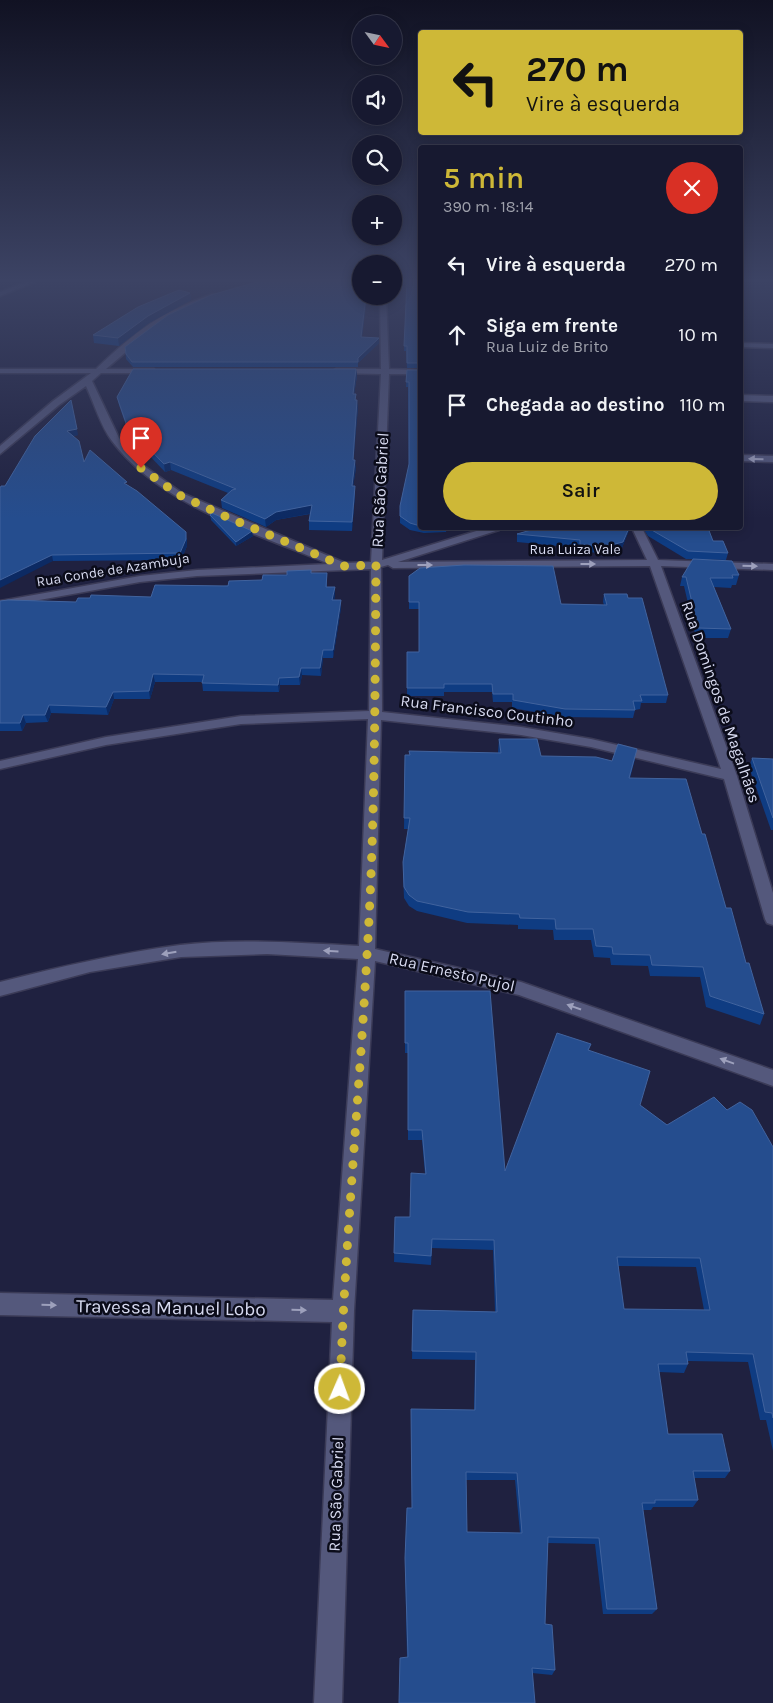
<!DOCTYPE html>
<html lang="pt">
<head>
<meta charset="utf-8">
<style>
  :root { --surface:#171930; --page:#202238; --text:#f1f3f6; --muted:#9ea0ab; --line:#36384c; --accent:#ceb837 }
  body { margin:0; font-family:Karla,sans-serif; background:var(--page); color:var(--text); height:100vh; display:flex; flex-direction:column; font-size:19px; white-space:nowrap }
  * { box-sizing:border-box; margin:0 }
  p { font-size:16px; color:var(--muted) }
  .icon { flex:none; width:28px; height:28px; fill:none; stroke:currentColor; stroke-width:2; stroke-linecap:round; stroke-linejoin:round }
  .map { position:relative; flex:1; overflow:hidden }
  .panel { position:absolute; left:418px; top:145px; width:325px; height:385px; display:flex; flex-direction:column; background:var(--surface); border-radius:5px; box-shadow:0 2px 12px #0003,0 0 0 1px var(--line) }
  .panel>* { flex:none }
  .banner { position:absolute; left:418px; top:30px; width:325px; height:105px; border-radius:5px; box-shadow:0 2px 12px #0003,0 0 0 1px var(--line); background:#ceb837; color:#111; overflow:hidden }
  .needle { width:32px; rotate:123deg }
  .fabs { position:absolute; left:352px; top:15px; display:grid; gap:10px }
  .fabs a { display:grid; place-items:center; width:50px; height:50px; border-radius:50%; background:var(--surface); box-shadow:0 2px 12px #0003,0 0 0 1px var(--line); font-size:25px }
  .pin { position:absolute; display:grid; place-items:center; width:42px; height:42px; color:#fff; margin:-51px -21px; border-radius:50% 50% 50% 0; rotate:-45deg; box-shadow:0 0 5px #0007 }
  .pin .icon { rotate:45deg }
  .me { position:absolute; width:55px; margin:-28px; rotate:2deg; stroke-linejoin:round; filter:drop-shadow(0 0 4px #0008) }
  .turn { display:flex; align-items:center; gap:18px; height:105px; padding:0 25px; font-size:22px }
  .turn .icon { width:65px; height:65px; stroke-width:2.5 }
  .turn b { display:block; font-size:35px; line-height:42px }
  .round { display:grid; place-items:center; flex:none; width:52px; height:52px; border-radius:26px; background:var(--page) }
  .head { display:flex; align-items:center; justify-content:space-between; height:85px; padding:0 25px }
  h1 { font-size:30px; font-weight:600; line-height:38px; color:var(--accent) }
  .primary-button { display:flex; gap:10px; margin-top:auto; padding:10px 25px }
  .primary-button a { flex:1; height:58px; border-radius:30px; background:var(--accent); color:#111; font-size:20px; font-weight:600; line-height:58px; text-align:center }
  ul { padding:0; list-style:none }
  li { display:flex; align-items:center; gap:15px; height:70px; padding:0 25px }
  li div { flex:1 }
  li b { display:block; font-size:19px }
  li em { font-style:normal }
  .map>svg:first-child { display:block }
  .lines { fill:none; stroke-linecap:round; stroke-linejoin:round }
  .minor-casing { stroke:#3b3b57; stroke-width:3 }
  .minor { fill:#54587c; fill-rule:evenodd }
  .wall { fill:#0f3c82; fill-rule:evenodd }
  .shaded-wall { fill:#0c2a63 }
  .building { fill:#254d8e; stroke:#41639e; fill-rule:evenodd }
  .oneway { fill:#9da0bc }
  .route { stroke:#ceb837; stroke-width:9; stroke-dasharray:0 16.2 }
  .labels { text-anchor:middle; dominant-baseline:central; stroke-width:5; stroke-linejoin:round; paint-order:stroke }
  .far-street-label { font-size:14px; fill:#d8dbf1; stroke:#0b0c1a }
  .street-label { font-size:16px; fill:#d8dbf1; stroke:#0b0c1a }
  .near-street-label { font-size:19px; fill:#d8dbf1; stroke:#0b0c1a }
</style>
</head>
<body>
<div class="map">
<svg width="773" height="1703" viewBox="0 0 773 1703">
  <rect width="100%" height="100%" fill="#1f2140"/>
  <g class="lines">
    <g class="minor-casing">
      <g id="minor">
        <path d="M28,281H37L0,296V292Z"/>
        <path d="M213,294L218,295L161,322L106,369H154V373H101L92,381L119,438L144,466L182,493L345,563L371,562L381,374L336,373L332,371L336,369H381L380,296H386L389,369L420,370V374H389L382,560L486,528H500L499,530L398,562L647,560L632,528H642L658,560L773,564V570L661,566L737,776L773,893V925L767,923L765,919L724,779L591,747L521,735L381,720L375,949L521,982L773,1070V1086L519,995L375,961L354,1311L342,1703H314L332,1322L0,1315V1293L333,1300L358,959L267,954L181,957L90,972L0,996V982C59,967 119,953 180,945C237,938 301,943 359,946L368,719L241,724L106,745L0,769V761L106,737L241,716L369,711L371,569L197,576L140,582L0,607V601L140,576L197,570L329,564C257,534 160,505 112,441C101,427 94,403 86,386L59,405L0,454V446L53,401L91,373H0V369H96C136,331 160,312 213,294ZM388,565L393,568L650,566L721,769L591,739L521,727L382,712L381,567Z"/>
        <path d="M740,343L773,344V348L740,347Z"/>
        <path d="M740,395L773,396V402L740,401Z"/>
        <path d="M740,455L773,456V462L740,461Z"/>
      </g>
    </g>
    <use href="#minor" class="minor"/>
  </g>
  <g class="wall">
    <path d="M407,281H420V368H407L406,351H404Z"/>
    <path d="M190,293L191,300L149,323L119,346L94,343L93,335Z"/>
    <path d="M361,296H367L362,337L379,338V343L358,363V367H133L126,359L125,347Z"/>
    <path d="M356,369L357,376L354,394L358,407L353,460L356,468L353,486L355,494L352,531L309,530V521L310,514L276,520L266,527L222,508L221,500L228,493L171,470L165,472L129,434L119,405L117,397Z"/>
    <path d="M407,370H420V528H447L446,532L424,533L410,530L400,523V506L409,465L408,387H406Z"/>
    <path d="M78,435L73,436L84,462L127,485L187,539V546L181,560L53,561L5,486L35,436Z"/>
    <path d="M210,515L253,536L236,546L211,520Z"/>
    <path d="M538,528H630L621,550L609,553L579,552V548L517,542V534Z"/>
    <path d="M643,528H708L713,541L728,553L726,560L686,559L648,536Z"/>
    <path d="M311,573H327V587H335V595L334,600H341V608L333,658H323L321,676L302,675L300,685H280L279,692L203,691L202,682H155L150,699H114L108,715L51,713L48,722L26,723L22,731H0V601L76,602L90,598L151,597L262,580L287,575Z"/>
    <path d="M739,575L736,585H732L731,588L714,587L731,629L728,638H696L684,586H680L682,577Z"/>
    <path d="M409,584L561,604L604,605L603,602L604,594L628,598L668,695L666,703H641L640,709L635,710L633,718L564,717L512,708V702H493L492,692H444V696H407V652H419V609H409Z"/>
    <path d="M499,739L541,756L612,761L635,759L630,778L702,834L726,908L764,1014L760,1025L706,1007L700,977L650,976L648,966L611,965L610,958L594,957L591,940H554L553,930L518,929V925L467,923L417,911L409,906L404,898L403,873V862L408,829H404L405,755L498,753Z"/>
    <path d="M752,758L773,759V830H771L749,767Z"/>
    <path d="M405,991L505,1171L591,1044L589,1050L640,1105L667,1125L727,1110L773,1147V1451L766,1420H760L748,1362L688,1361V1364L684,1373L659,1372L668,1434L730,1471L725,1478H694L698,1500L693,1507H653L651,1510H643L657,1609L652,1614H603L595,1544L548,1543L545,1624L555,1670L552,1675L532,1673L407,1657L405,1564L407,1508H412L411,1409L474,1410L475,1360L412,1359L413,1310L495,1312L493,1250L432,1248L431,1265L394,1262L395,1217H410L425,1174L422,1140H408V1053H405ZM618,1266L696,1267L704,1310L624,1309ZM466,1480H515L520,1533L467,1532Z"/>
  </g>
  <g class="shaded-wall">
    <path d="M190,293L191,300L149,323L119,346L118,338L148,316Z"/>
    <path d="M366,296H367L361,342V337Z"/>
    <path d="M379,338V343L358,363V367V358Z"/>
    <path d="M356,369L357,376L353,401V394Z"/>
    <path d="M357,400L358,407L353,468V460Z"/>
    <path d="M77,429L78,435L68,437L67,431Z"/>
    <path d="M355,460L356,468L352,494V486Z"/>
    <path d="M170,462L171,470L165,472L164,464Z"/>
    <path d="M355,486V494L352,531V522Z"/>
    <path d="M312,505L313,513L276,520L266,527L265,519L276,512Z"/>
    <path d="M629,528H630L621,550L609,553L611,545Z"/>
    <path d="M252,531L253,536L236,546V542Z"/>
    <path d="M186,532L187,546L181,560L180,553Z"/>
    <path d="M52,555L53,561L0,588V580Z"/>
    <path d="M335,587V595L333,608L332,600Z"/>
    <path d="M341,600V608L333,658V650Z"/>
    <path d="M323,650V658L321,676L320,668Z"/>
    <path d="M301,668L302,675L300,685L299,677Z"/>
    <path d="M153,674L155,682L150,699L149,691Z"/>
    <path d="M279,678L280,685L279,692L278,685Z"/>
    <path d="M113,692L114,699L108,715L106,707Z"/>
    <path d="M49,705L51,713L48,722L45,715Z"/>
    <path d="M23,715L26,723L22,731L20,723Z"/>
  </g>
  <g class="building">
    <path d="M260,281H361V296H366L361,337L379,338L358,358V362H132L126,354L125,347L168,315L211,295Z"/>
    <path d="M407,281H420V363H407V346H404Z"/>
    <path d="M179,290L190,293L148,316L118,338L93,335L138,307Z"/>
    <path d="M133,369H356L353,394H356L355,400H357L353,460H355L352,486H355L352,522L309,521L312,505L276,512L265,519L221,500L232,490L236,489L170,462L164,464L127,426L117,397Z"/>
    <path d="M407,370H420V526L410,523L400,516V506L409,464V382H406Z"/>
    <path d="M71,400L77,429L67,431L79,441L84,462L90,450L127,482L124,483L137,491L186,532V539L180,553L52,555L0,580V488L1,486H5L35,436Z"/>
    <path d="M212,513L252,531L236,542L210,515Z"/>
    <path d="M538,528H629L623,542L611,545H580V540L517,534Z"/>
    <path d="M649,528H708L713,541H723L728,553L688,551L650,529Z"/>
    <path d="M693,559L732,561L739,575H732L733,578H710L731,629L698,628L686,577H682Z"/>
    <path d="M464,565L553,566L561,604L607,605L604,594H627L628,598H642L668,695H640L642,701H633L635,710L565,709L513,700V694H493L492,684H444V688H407V652H419V602H409V576L420,568Z"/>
    <path d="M311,570V573H327L326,587H335L332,600H341L333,650H323L320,668H301L299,677L279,678L278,685L202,683L204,675L153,674L149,691L113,692L106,707L49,705L45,715H23L20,723H0V601L8,600L76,602L78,598H90L91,595L151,597L155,585L228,586L229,581L262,580L263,575H287V571Z"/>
    <path d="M499,739H537L541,756L596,757L612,761L618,744L637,749L629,778L686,779L702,834H705L726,908H731L746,963H749L764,1014L710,996L703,967L652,965L650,955L613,954L612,947L596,946L593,929H556L555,919L520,918L519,914L468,912L417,901L409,895L404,887L403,862L410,818H404L405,755H410L409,751L501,753Z"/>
    <path d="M752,758L773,759V818Z"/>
    <path d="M405,991H490L505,1171L557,1033L591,1044L588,1050L650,1071L640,1105L667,1125L714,1097L727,1110L740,1102L752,1110L773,1147V1418L772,1413L765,1412L753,1354L686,1352L688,1364H658L668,1434H722L730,1471H693L698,1500H655V1503H642L657,1609H607L599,1538L548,1537L545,1624L552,1625L555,1670L532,1668L535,1703H399L400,1658L408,1657L405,1558L407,1508H412L411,1409L475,1410L476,1352L412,1351L413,1310L497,1312L494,1240L432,1239L431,1256L394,1253L395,1217H410L411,1173L426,1174L422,1130H408V1043H405ZM617,1257L700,1258L710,1310L624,1309ZM466,1472L517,1473L522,1533L467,1532Z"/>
  </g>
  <defs><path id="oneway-solid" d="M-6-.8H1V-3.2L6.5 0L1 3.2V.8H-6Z" transform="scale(1.25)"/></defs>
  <g class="oneway">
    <use href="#oneway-solid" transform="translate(756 459) rotate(-178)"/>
    <use href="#oneway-solid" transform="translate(588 564)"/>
    <use href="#oneway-solid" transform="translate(425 565)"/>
    <use href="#oneway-solid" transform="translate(750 566) rotate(2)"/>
    <use href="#oneway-solid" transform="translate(331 951) rotate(-177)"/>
    <use href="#oneway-solid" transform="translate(169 953) rotate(170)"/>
    <use href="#oneway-solid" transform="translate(574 1007) rotate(-161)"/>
    <use href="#oneway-solid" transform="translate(727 1061) rotate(-160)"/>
    <use href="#oneway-solid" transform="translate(49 1305) rotate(1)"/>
    <use href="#oneway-solid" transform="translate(299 1310) rotate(1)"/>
  </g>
  <linearGradient id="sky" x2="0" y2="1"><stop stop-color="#111223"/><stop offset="0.54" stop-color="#3c4364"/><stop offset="1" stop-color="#3c4364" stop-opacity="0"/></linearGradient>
  <rect width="773" height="519" fill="url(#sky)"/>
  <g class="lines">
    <path class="route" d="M141,468L179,495L229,518L344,566L376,565C375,695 375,825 367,955C359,1100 345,1244 340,1389"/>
  </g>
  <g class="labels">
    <g class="far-street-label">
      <text x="575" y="549">Rua Luiza Vale</text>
      <text transform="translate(113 570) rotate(-9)">Rua Conde de Azambuja</text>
    </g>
    <g class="street-label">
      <text transform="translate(380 490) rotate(-87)">Rua São Gabriel</text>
      <text transform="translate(721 702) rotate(71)">Rua Domingos de Magalhães</text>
      <text transform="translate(487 711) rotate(7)">Rua Francisco Coutinho</text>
      <text transform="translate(452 972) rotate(13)">Rua Ernesto Pujol</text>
      <text transform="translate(336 1494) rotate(-88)">Rua São Gabriel</text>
    </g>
    <g class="near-street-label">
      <text transform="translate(171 1308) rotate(1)">Travessa Manuel Lobo</text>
    </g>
  </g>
</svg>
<div class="fabs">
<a><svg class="needle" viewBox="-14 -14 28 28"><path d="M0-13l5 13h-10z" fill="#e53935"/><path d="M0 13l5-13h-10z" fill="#9ea0ab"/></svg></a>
<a><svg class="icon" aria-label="sound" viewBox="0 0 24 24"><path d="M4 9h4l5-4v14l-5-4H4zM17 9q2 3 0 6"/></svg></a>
<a><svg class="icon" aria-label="search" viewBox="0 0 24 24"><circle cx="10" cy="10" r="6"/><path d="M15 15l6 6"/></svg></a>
<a>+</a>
<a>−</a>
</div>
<div class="pin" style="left:141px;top:468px;background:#d93025"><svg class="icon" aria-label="arrive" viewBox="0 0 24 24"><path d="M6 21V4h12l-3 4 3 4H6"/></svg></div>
<svg class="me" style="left:340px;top:1389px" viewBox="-20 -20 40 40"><circle r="17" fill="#ceb837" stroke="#fff" stroke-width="3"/><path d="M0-11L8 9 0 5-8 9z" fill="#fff"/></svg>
<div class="banner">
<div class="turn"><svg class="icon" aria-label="left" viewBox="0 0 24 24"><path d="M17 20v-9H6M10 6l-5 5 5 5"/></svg><div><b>270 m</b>Vire à esquerda</div></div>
</div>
<section class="panel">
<div class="head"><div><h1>5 min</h1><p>390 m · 18:14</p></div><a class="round" style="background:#d93025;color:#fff"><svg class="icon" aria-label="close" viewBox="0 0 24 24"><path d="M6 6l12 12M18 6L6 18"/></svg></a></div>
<ul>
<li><svg class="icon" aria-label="left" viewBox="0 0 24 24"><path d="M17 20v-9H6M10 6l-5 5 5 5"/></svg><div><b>Vire à esquerda</b></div><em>270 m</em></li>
<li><svg class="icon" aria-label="ahead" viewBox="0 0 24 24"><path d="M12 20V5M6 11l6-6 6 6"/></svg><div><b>Siga em frente</b><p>Rua Luiz de Brito</p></div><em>10 m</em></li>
<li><svg class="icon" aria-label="arrive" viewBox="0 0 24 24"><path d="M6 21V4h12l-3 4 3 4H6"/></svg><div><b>Chegada ao destino</b></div><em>110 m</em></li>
</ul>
<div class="primary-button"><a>Sair</a></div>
</section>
</div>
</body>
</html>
